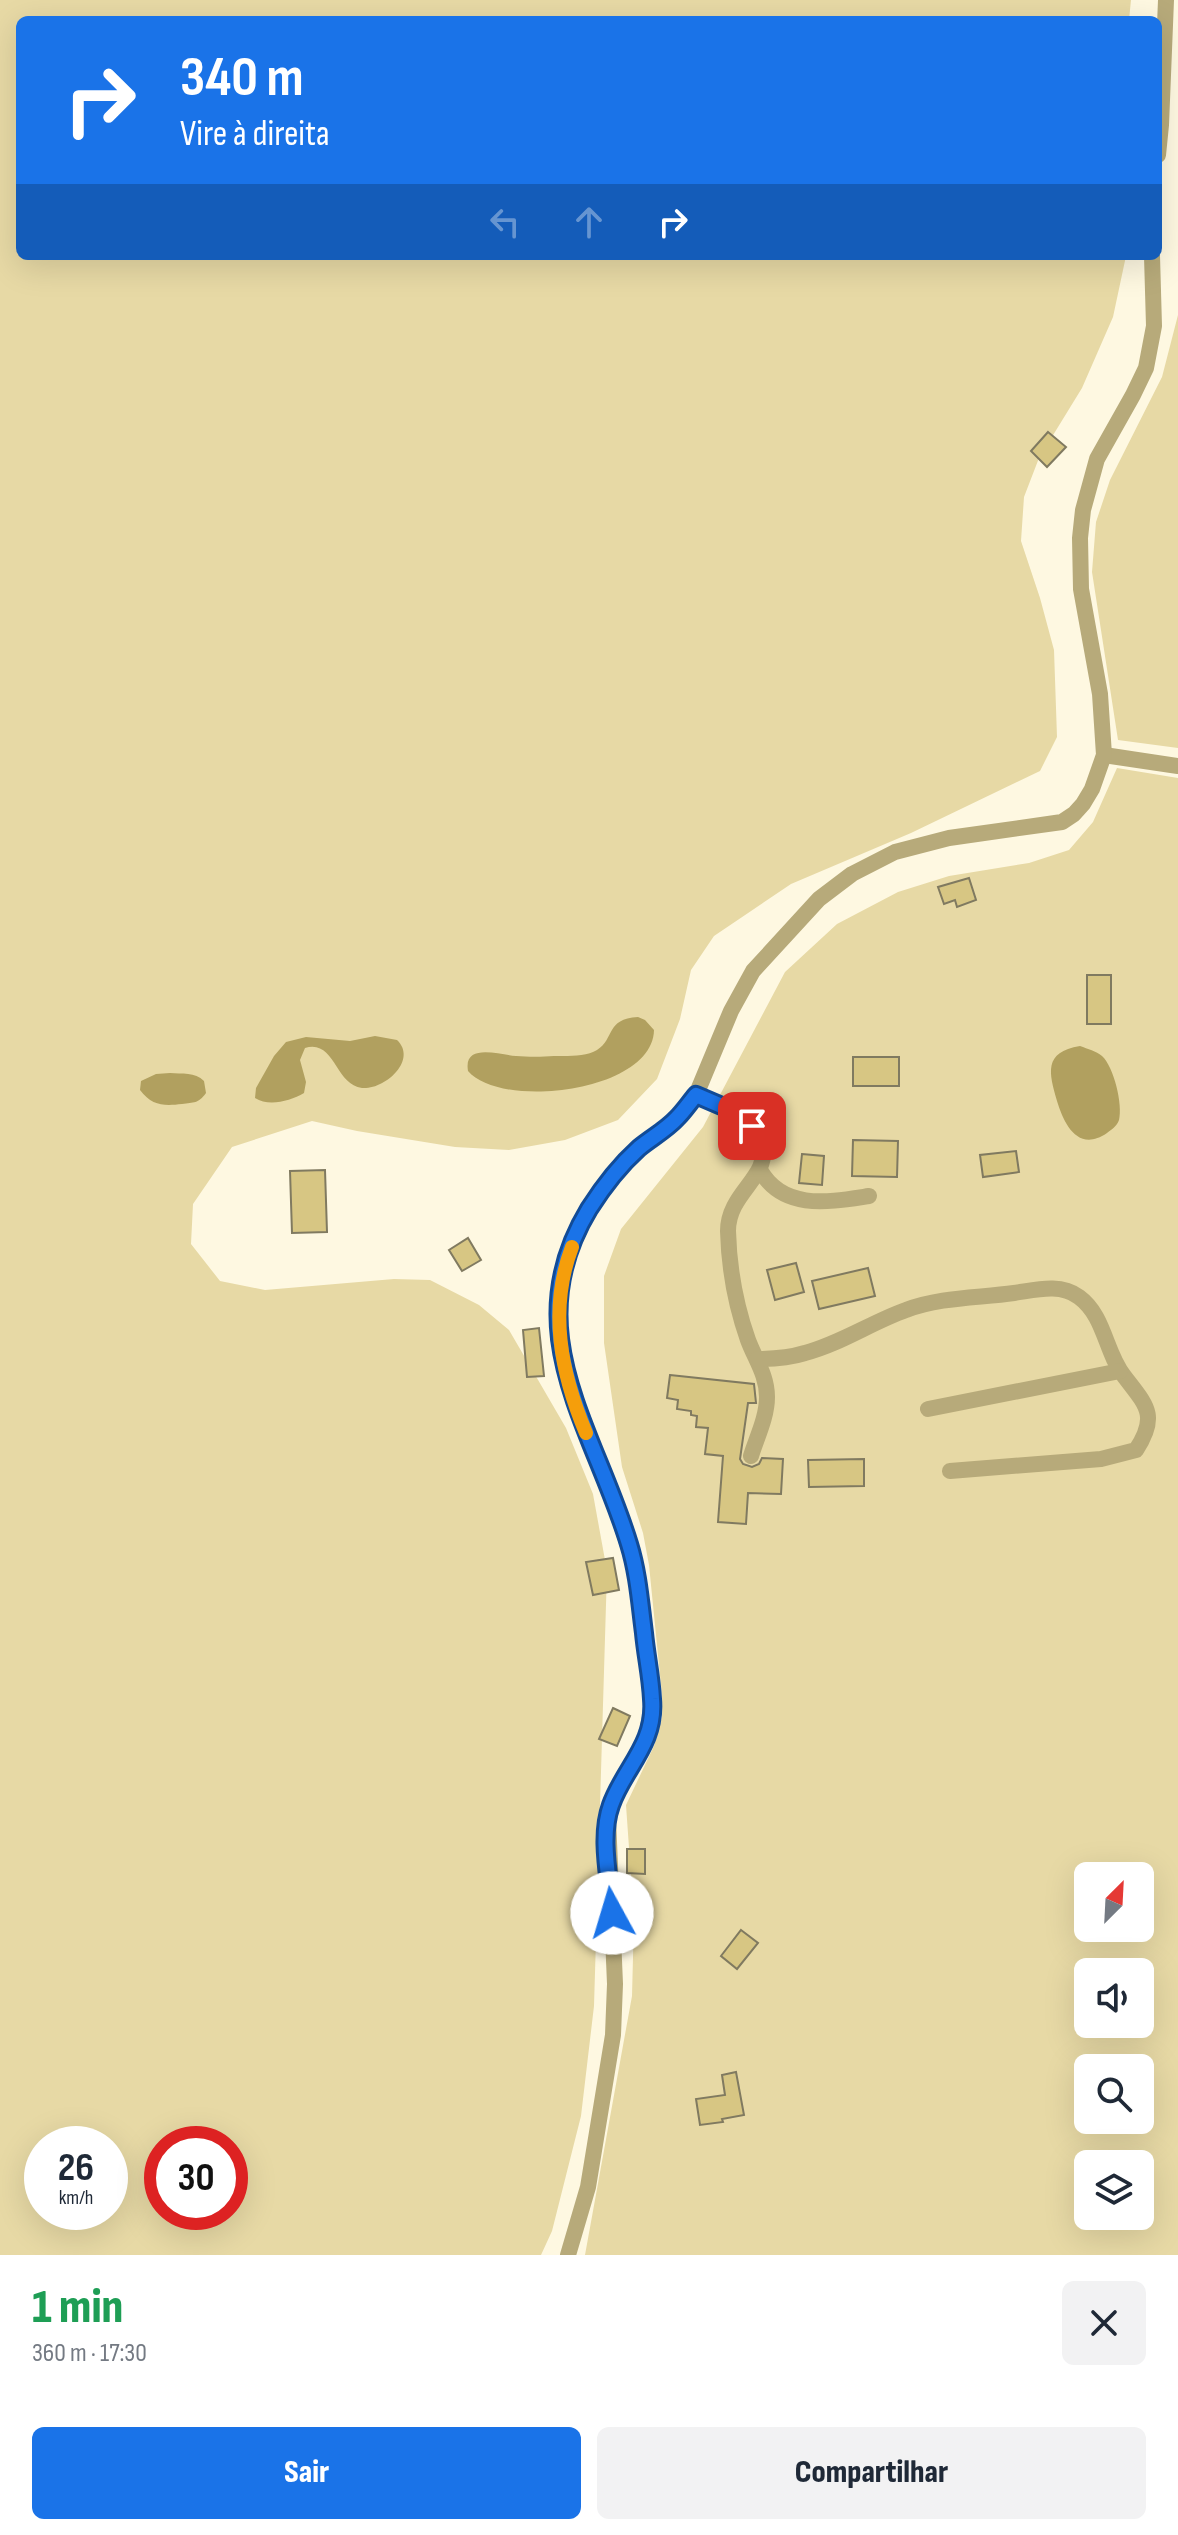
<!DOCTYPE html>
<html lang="pt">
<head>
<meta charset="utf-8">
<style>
  :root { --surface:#fff; --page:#f2f2f3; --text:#1f2937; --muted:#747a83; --accent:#1a73e8 }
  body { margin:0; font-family:"Sofia Sans Condensed",sans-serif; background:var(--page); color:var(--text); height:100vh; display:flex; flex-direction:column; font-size:30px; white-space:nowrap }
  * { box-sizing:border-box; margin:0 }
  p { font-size:26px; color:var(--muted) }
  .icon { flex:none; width:44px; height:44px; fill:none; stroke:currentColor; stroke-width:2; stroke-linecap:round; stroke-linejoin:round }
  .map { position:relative; height:2255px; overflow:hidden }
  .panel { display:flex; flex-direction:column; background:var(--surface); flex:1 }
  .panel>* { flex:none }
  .hud { position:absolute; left:16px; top:16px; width:1146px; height:244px; border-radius:12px; box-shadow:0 8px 32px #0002; background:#1a73e8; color:#fff; overflow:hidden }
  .needle { width:52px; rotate:24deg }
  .fabs { position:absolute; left:1074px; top:1862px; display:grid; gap:16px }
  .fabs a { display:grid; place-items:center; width:80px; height:80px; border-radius:12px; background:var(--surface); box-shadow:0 8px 32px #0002; font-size:40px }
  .speed { position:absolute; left:24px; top:2126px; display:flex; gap:16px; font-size:40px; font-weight:700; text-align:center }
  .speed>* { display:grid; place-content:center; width:104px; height:104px; border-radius:50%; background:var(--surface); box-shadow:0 8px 32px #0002; line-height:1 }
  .speed small { font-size:20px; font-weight:400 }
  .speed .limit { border:12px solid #d22; background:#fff; color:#111 }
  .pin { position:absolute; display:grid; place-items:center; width:68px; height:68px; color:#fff; margin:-34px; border-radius:16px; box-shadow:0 4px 12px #0006 }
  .me { position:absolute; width:88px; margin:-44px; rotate:354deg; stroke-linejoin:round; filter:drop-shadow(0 0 6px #0008) }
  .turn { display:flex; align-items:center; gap:28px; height:168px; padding:0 32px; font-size:36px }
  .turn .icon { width:104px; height:104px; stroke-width:2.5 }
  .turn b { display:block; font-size:56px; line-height:68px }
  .lanes { display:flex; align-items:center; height:76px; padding:0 32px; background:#0003; justify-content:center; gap:40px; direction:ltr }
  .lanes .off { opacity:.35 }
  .round { display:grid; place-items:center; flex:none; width:84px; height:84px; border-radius:12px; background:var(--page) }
  .headline { display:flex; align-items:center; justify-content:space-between; height:136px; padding:0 32px }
  h1 { font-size:48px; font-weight:800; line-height:60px; color:#1e9e55 }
  .primary-button { display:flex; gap:16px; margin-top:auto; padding:16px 32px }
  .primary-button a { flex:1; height:92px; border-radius:12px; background:var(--accent); color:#fff; font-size:32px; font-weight:800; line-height:92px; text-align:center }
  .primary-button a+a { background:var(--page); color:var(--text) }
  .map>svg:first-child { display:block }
  .green { fill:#e7d9a5; fill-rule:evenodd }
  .water { fill:#b1a05f }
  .building { fill:#d7c683; stroke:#807a60; stroke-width:2 }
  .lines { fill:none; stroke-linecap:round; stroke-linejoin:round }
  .street { stroke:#b7aa7a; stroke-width:16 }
  .route-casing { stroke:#114b97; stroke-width:20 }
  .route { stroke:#1a73e8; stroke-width:14 }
  .slow { stroke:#f59e0b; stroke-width:14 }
</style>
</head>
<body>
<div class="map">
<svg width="1178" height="2255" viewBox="0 0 1178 2255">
  <rect width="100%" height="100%" fill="#fef8e1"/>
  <g class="green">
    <path d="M0,0H1131L1129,20H20V256H1126L1113,317L1082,388L1039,458L1024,497L1021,541L1040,598L1054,650L1057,737L1040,771L911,833L791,884L714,936L691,970L680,1019L657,1079L618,1120L565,1140L509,1150L455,1147L357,1131L312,1121L232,1147L193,1204L191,1244L220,1281L265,1290L394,1279L430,1280L479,1305L509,1330L566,1428L593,1494L607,1571L594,2006L581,2116L552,2231L541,2255H0ZM42,2144H110V2212H42ZM162,2144H230V2212H162Z"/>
    <path d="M1178,315V748L1118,740L1092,572L1096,522L1110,480L1162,377Z"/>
    <path d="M1117,768L1178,778V2255H585L632,1996L634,1919L626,1805L654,1746L662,1717V1695L649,1565L643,1533L622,1467L604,1343V1276L621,1229L703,1127L785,972L837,924L898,892L949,876L1029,863L1069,850L1093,822ZM1088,1876H1140V1928H1088ZM1088,1972H1140V2024H1088ZM1088,2068H1140V2120H1088ZM1088,2164H1140V2216H1088Z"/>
  </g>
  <g class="water">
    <path d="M638,1017L645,1020L654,1030C653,1092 501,1110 468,1071C463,1042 500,1055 516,1056C528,1057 542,1057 554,1056C567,1056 586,1057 597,1050C615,1039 605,1019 638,1017Z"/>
    <path d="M375,1036L397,1040C418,1060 385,1090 362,1088C335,1085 335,1039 305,1048L300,1060L306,1082L304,1093C290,1101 269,1107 255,1098L256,1088L274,1056L286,1042L306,1037L350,1041Z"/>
    <path d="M1080,1046C1088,1049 1096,1051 1102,1056C1114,1067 1123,1105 1119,1120C1117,1126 1111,1130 1107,1133C1078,1153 1064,1124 1057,1101C1049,1073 1043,1052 1080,1046Z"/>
    <path d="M170,1073C182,1074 195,1072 204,1081L206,1093C198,1104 194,1102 182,1104C164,1106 152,1106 140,1090L141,1081L156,1074Z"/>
  </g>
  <g class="building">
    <path d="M1048,432L1066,447L1047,467L1031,451Z"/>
    <path d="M969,878L976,900L957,907L955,900L944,904L938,887Z"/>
    <rect x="1087" y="975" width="24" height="49"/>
    <rect x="853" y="1057" width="46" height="29"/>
    <path d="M853,1140L898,1141L897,1177L852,1176Z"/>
    <path d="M1016,1151L1019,1172L983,1177L980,1155Z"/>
    <path d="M802,1154L824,1156L822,1185L799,1183Z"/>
    <path d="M325,1170L327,1232L292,1233L290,1171Z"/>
    <path d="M468,1238L481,1260L462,1271L449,1250Z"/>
    <path d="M796,1263L804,1292L775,1300L767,1270Z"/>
    <path d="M868,1268L875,1296L819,1309L812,1281Z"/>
    <path d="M539,1328L544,1376L527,1377L523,1330Z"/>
    <path d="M670,1375L754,1384L756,1403H748L740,1459L743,1464L752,1467L759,1464L762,1458L783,1459L781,1494L748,1493L746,1524L718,1522L723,1456L705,1454L708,1428L696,1427L697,1416L691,1415V1411L677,1409L678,1400L667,1398Z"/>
    <path d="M864,1459V1486L809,1487L808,1460Z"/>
    <path d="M613,1558L619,1590L593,1595L586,1562Z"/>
    <path d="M613,1708L630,1716L617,1746L599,1739Z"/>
    <path d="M627,1849H645V1874L627,1873Z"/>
    <path d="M741,1930L758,1943L737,1969L721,1956Z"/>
    <path d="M736,2072L744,2115L722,2119L723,2122L700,2125L696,2099L725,2095L722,2075Z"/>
  </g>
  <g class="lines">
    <g class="street">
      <path d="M1158,155L1161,125L1166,0"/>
      <path d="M1104,755L1178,766"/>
      <path d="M696,1095C720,1103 756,1116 762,1144C771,1177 728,1192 728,1231C729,1268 736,1306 748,1340C755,1359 767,1375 767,1397C767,1417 757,1437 751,1456"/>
      <path d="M760,1170C783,1211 829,1202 869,1196"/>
      <path d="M757,1359C773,1359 789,1358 805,1353C840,1344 872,1322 906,1310C940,1297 978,1298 1014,1293C1036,1290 1060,1283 1079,1297C1105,1316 1105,1352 1124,1376C1146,1405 1159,1415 1136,1450L1101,1459L950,1471"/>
      <path d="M928,1409L1120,1371"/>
      <path d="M568,2255L588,2187L613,2035L615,1984L608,1818L617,1791L645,1741L653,1703L636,1570L605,1476L570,1388L558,1337L560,1289L570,1251L588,1211L613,1174L639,1148L677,1119L696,1095L731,1011L753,971L819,899L852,874L895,852L949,838L1062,822L1074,814L1083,804L1092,789L1104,755L1100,694L1081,589L1080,538L1083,510L1097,459L1133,395L1146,368L1154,326L1152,256"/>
    </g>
  </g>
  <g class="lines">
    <g class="route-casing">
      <path id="route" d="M612,1913C610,1880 599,1838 611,1805C624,1768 656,1744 652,1699C651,1677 646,1655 644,1633C640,1602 638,1573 629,1544C594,1428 515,1331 589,1209C603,1187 619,1166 639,1148C651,1138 666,1130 677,1118C684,1111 690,1102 696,1095L738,1113L752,1126"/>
    </g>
    <use href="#route" class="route"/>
    <path class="slow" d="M572,1247C548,1310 561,1373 586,1433"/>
  </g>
</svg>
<div class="fabs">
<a><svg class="needle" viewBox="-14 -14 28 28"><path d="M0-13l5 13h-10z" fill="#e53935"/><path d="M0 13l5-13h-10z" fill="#747a83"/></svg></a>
<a><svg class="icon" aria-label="sound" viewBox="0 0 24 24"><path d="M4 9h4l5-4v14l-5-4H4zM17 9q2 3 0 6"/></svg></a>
<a><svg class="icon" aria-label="search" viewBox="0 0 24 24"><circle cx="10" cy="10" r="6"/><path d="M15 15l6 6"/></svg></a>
<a><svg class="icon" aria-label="layers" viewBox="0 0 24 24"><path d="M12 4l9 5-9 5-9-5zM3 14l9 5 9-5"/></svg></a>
</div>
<div class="speed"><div>26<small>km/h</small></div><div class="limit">30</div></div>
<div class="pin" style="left:752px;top:1126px;background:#d93025"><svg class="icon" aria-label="arrive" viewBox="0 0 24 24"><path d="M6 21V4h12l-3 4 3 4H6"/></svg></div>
<svg class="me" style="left:612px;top:1913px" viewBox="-20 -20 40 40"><circle r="19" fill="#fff"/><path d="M0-13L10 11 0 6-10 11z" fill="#1a73e8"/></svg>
<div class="hud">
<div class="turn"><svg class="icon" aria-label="right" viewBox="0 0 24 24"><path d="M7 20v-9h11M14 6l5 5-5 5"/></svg><div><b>340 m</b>Vire à direita</div></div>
<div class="lanes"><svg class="icon off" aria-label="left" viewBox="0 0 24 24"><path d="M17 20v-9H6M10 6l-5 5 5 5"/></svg><svg class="icon off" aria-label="ahead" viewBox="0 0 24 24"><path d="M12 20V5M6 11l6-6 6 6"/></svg><svg class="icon" aria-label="right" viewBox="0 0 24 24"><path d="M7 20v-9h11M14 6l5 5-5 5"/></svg></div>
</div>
</div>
<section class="panel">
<div class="headline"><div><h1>1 min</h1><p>360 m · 17:30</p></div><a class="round"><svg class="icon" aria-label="close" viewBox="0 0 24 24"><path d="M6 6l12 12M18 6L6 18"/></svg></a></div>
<div class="primary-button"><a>Sair</a><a>Compartilhar</a></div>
</section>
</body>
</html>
